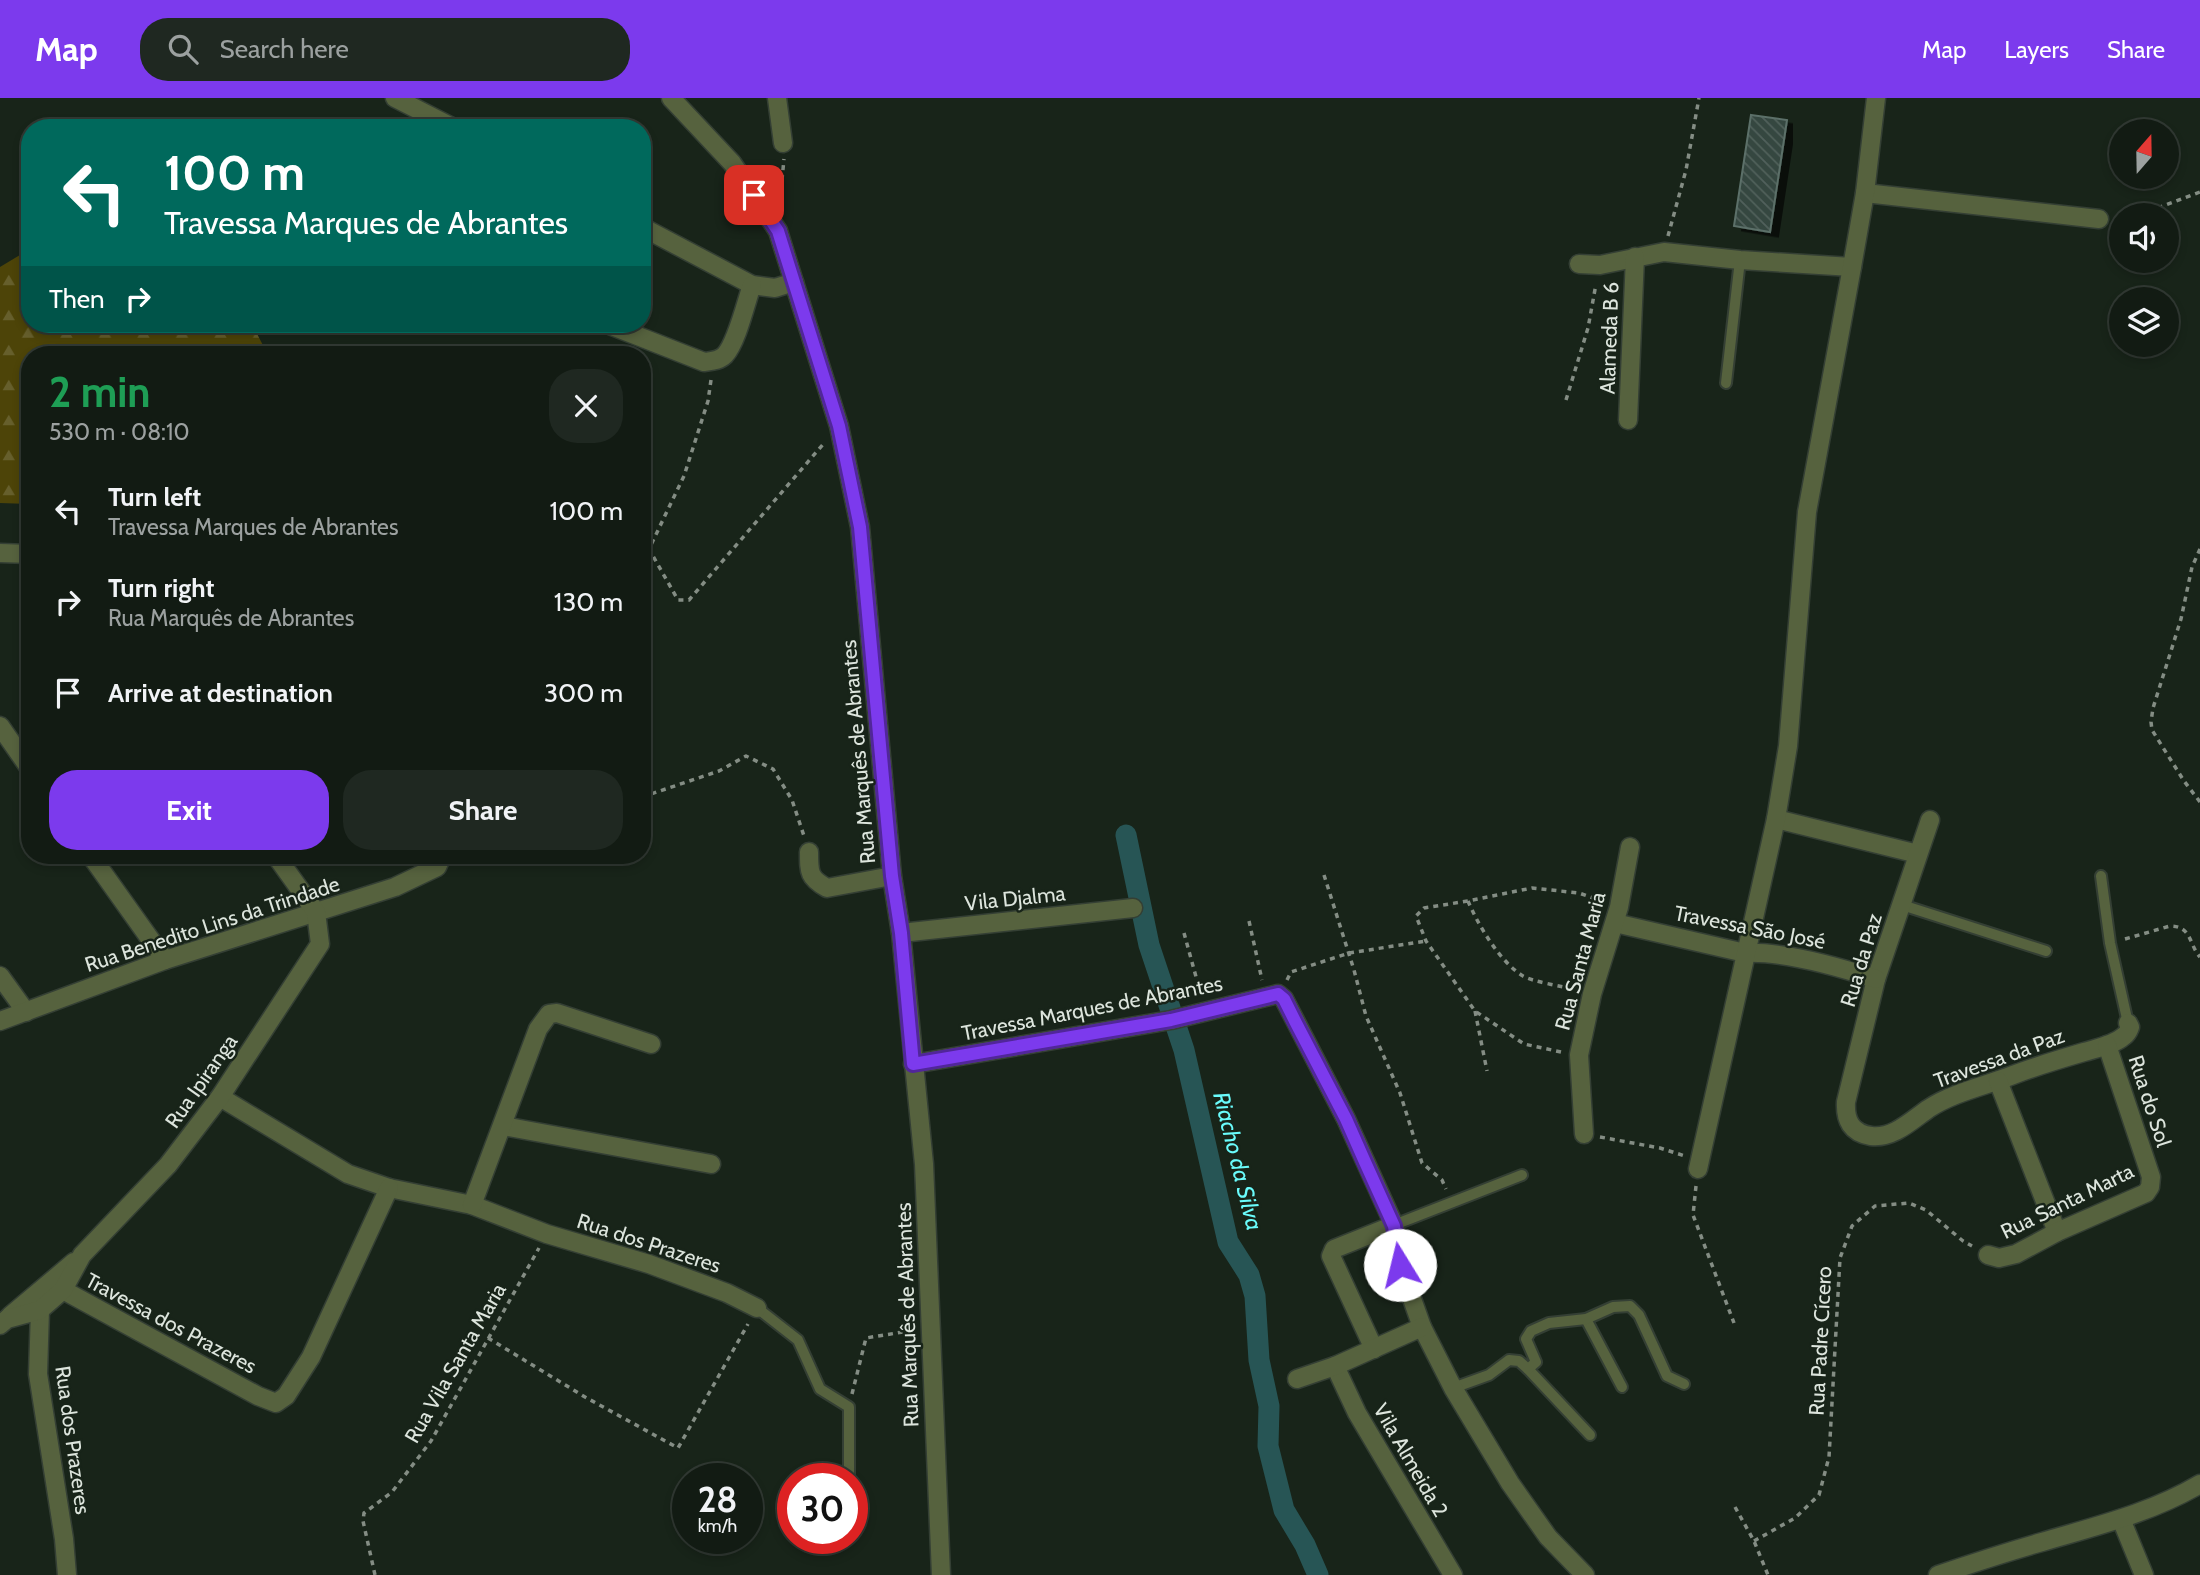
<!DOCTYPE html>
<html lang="en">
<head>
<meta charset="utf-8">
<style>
  :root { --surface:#121b13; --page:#1f2821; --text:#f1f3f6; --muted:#9ca1a0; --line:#313933; --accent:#7c3aed }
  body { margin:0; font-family:Cabin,sans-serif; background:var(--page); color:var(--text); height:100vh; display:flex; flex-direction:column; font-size:26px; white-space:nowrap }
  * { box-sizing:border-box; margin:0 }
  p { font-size:23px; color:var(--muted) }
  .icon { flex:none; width:38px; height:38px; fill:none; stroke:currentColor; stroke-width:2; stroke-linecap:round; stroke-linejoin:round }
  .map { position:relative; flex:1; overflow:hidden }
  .details { position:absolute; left:21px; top:248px; width:630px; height:518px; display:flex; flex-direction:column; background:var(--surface); border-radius:28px; box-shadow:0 4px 10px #0003,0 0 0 2px var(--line) }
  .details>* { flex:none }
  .banner { position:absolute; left:21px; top:21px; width:630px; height:214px; border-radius:28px; box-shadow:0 4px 10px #0003,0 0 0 2px var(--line); background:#00695c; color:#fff; overflow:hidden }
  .needle { width:46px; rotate:20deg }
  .tools { position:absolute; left:2109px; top:21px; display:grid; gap:14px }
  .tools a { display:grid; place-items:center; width:70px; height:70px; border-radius:50%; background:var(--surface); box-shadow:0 4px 10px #0003,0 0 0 2px var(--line); font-size:35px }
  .speed { position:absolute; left:672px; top:1365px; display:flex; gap:14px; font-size:35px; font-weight:700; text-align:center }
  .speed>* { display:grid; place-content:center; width:91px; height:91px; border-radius:50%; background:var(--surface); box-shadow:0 4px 10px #0003,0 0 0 2px var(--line); line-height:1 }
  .speed small { font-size:18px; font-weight:400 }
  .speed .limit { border:10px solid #d22; background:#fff; color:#111 }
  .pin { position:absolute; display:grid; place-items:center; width:60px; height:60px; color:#fff; margin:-30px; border-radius:14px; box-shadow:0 4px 10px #0006 }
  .me { position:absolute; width:77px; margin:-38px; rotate:351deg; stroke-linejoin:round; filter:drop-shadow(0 0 5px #0008) }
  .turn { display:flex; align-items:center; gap:24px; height:147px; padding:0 28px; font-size:32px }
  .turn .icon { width:91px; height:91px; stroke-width:2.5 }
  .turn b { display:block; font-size:49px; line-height:60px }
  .then { display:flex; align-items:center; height:66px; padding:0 28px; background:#0003; gap:14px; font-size:26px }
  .round { display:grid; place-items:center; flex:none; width:74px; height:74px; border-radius:28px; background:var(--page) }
  .overview { display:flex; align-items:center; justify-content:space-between; height:119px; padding:0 28px }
  h1 { font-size:42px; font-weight:700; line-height:52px; color:#1e9e55 }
  .primary-button { display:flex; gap:14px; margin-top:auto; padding:14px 28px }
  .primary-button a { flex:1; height:80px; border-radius:28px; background:var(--accent); color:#fff; font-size:28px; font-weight:700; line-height:80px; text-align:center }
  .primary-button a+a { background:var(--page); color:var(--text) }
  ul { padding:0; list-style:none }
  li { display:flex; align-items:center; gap:21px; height:91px; padding:0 28px }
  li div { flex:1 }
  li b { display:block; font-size:26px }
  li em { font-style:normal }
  header { display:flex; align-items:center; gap:42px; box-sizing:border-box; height:98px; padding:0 35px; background:var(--accent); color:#fff }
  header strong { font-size:33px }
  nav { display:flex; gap:38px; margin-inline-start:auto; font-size:24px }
  .search { width:490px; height:63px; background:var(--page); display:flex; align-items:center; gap:18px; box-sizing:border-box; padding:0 24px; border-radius:28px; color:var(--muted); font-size:26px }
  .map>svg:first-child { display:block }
  .forest { fill:url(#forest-firs) }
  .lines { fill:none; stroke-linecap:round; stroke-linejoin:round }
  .canal { stroke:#275555; stroke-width:21 }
  .building { fill:url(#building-back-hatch); stroke:#5c7069; stroke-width:2; filter:url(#shadow) }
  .service-casing { stroke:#343f34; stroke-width:14 }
  .minor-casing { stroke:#343f34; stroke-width:21 }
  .tertiary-casing { stroke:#343f34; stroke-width:21 }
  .path { stroke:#848d84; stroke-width:3.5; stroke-dasharray:5 5; stroke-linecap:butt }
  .service { stroke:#56623e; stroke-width:10 }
  .minor { stroke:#56623e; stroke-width:18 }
  .tertiary { stroke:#56623e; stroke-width:18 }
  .route-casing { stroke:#51269a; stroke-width:18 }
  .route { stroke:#7c3aed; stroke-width:12 }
  .labels { text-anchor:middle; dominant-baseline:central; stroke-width:5; stroke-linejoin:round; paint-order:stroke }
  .street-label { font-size:21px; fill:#dde5dd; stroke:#182419 }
  .water-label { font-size:23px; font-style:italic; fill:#6afcfc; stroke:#182419 }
</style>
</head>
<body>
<header>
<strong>Map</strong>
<div class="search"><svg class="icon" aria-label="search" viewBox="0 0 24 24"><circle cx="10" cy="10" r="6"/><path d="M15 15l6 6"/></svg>Search here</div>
<nav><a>Map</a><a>Layers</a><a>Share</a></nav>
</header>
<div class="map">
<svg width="2200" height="1477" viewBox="0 0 2200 1477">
  <defs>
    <pattern id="forest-firs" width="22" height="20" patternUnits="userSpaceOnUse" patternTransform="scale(1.75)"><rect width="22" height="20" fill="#4d4408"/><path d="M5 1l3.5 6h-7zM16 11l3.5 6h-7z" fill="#665f2c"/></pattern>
    <pattern id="building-back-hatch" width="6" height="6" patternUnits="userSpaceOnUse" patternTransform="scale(1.75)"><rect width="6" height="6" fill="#344640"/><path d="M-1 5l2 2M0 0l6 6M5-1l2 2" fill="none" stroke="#51615b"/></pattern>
    <filter id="shadow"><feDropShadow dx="8" dy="4.5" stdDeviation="0" flood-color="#0009"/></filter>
  </defs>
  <rect width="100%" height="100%" fill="#182419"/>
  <path class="forest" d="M30,151V226H252L268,257H30V406L0,405V169Z"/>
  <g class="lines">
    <path class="canal" d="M1126,737L1149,847L1184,952L1228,1144L1249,1177L1255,1198L1259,1262L1269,1308L1268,1348L1284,1412L1305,1447L1318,1477"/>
  </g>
  <path class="building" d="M1751,17L1787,22L1770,134L1734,128Z"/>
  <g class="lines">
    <g class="service-casing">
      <g id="service">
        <path d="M1726,285L1740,162"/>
        <path d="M2101,778L2110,845L2128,925"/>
        <path d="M1902,807L2046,853"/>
        <path d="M1394,1127L1522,1077"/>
        <path d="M757,1210L798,1242L820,1291L849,1309V1381"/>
        <path d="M1586,1221L1622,1289"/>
        <path d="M1528,1271L1590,1337"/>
        <path d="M1453,1290L1489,1277L1509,1262L1519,1263L1528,1271L1536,1264L1526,1241L1531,1233L1549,1225L1586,1221L1613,1209L1630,1208L1639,1217L1667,1278L1684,1286"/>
      </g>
    </g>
    <g class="minor-casing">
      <g id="minor">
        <path d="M395,0L454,30"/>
        <path d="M777,0L783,45"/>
        <path d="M1865,95L2099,121"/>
        <path d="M642,129L752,187L775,190L794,184"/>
        <path d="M1579,166L1600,167L1664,154L1740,162L1852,169"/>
        <path d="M607,226L704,264C711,263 719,263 725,257C737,244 746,204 752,187"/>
        <path d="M1628,322L1635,159"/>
        <path d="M0,455L30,456"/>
        <path d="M0,628L30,671"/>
        <path d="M1776,721L1918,756"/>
        <path d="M1930,722L1876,881L1846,1004C1845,1022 1851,1035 1871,1038C1893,1041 1912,1022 1928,1011C1954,994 1985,988 2013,977C2036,968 2060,961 2084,954C2097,950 2114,947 2124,938C2128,935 2128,934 2130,929L2128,925"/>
        <path d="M809,754C809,775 809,780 827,790L892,778"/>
        <path d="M91,758L165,862"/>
        <path d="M1615,825L1745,855C1785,853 1839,869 1876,881"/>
        <path d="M901,835L1133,810"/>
        <path d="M0,878L26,914"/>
        <path d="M0,923L165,862L395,789L437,769L442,758"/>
        <path d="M913,966L1171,922L1278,896L1284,901L1346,1021L1394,1127L1400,1167L1422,1229L1453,1290L1510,1385L1548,1439L1585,1477"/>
        <path d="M1998,983L2057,1134"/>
        <path d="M220,999L348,1076L389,1090L472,1107L547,1136L649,1166L727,1195L757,1210"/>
        <path d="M503,1028L711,1066"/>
        <path d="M1584,1036L1579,957L1592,896L1619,809L1630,749"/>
        <path d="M1698,1071L1776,721L1788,648L1807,414L1852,169L1865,95L1876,0"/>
        <path d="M472,1107L538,931L549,916L557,915L651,946"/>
        <path d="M1988,1157L1999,1160L2016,1156L2057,1134L2146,1095L2150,1089L2151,1079L2107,947"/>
        <path d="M63,1192L258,1298L276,1305L286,1298L311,1259L389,1090"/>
        <path d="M40,1212L38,1276L64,1441L67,1477"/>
        <path d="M10,1218L74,1164"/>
        <path d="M0,1227L7,1221L40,1212L63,1192L82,1157L168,1067L220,999L320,846L316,814L276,758"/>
        <path d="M1374,1251L1331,1158L1334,1151L1394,1127"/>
        <path d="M1335,1268L1357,1315L1453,1477"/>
        <path d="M1297,1281L1335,1268L1422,1229"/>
        <path d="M2121,1421L2144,1477"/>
      </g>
    </g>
    <g class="tertiary-casing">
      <g id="tertiary">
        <path d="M671,0L732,65L778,133L839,328L860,429L892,778L901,835L924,1066L941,1477"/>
        <path d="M1938,1477C1973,1465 2007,1454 2042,1444C2096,1428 2151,1415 2200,1386"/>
      </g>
    </g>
    <g class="path">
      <path d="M780,102L784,61"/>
      <path d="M2139,117L2200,94"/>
      <path d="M1668,138L1686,72L1699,0"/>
      <path d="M617,257L619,249"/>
      <path d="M711,282L708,303L684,378L649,451L678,502H689L825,344"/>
      <path d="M1566,302L1588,230L1596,186"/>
      <path d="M2200,451L2192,469L2181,521L2153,610L2151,624L2152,632L2184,683L2200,704"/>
      <path d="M642,699L719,673L746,658L773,671L792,702L804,738"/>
      <path d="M459,762L470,758"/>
      <path d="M1324,777L1354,872L1366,918L1400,995L1422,1065L1442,1082L1446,1091"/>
      <path d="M1468,803C1478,827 1500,864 1523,878C1533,884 1562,888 1576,892"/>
      <path d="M1249,823L1262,882"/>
      <path d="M1184,835L1201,897"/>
      <path d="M2125,841L2170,828C2192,828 2189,847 2200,859"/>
      <path d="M1287,882L1291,874L1349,855L1426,843"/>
      <path d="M1475,913L1487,973"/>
      <path d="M1561,954L1524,946L1475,913L1426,843L1416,818L1424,810L1468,803L1532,790L1579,795L1604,804"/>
      <path d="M1600,1039L1660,1050L1685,1058"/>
      <path d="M1696,1088L1693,1117L1734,1225"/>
      <path d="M488,1240L585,1299L678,1350L748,1226"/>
      <path d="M852,1296L866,1240L915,1232"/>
      <path d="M1735,1409L1754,1443L1768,1477"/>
      <path d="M1754,1443L1795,1420L1819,1397L1829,1359L1840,1160L1852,1128L1875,1108L1909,1105L1926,1112L1963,1143L1972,1148"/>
      <path d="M375,1477L363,1423L364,1415L392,1394L431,1343L539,1150"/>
    </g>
    <use href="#service" class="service"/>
    <use href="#minor" class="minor"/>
    <use href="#tertiary" class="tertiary"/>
  </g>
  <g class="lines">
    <g class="route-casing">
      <path id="route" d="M754,97L778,133L839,328L860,429L892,778L901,835L913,966L1171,922L1278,896L1284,901L1296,925L1346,1021L1365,1064L1394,1128L1400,1167"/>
    </g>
    <use href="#route" class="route"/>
  </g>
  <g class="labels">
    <g class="street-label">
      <text transform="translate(1609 240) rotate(-88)">Alameda B 6</text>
      <text transform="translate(858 654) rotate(-95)">Rua Marquês de Abrantes</text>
      <text transform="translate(1015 800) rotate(-6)">Vila Djalma</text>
      <text transform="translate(212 826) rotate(-18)">Rua Benedito Lins da Trindade</text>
      <text transform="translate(1750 829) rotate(11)">Travessa São José</text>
      <text transform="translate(1861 862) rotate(-73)">Rua da Paz</text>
      <text transform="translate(1580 863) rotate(-75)">Rua Santa Maria</text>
      <text transform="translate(1092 910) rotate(-11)">Travessa Marques de Abrantes</text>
      <text transform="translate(1999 960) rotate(-20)">Travessa da Paz</text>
      <text transform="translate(201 983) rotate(-55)">Rua Ipiranga</text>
      <text transform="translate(2150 1003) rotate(72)">Rua do Sol</text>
      <text transform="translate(2067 1103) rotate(-26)">Rua Santa Marta</text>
      <text transform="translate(649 1145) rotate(18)">Rua dos Prazeres</text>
      <text transform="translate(907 1217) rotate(-92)">Rua Marquês de Abrantes</text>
      <text transform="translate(171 1225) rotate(28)">Travessa dos Prazeres</text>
      <text transform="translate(1820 1243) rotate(-87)">Rua Padre Cícero</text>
      <text transform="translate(455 1265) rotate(-60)">Rua Vila Santa Maria</text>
      <text transform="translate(73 1342) rotate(82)">Rua dos Prazeres</text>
      <text transform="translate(1411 1362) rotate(60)">Vila Almeida 2</text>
    </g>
    <g class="water-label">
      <text transform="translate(1238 1063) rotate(76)">Riacho da Silva</text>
    </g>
  </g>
</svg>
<div class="tools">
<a><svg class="needle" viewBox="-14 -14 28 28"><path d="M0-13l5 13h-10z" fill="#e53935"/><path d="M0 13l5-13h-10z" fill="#9ca1a0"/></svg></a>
<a><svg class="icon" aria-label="sound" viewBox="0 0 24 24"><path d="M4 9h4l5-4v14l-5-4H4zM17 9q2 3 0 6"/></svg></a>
<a><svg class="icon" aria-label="layers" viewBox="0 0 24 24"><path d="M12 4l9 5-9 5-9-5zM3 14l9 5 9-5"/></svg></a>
</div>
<div class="speed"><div>28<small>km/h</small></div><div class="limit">30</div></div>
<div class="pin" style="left:754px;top:97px;background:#d93025"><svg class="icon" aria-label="arrive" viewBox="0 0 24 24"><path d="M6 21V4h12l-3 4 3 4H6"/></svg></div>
<svg class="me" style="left:1400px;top:1167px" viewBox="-20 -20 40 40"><circle r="19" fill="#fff"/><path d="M0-13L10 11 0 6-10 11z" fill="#7c3aed"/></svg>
<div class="banner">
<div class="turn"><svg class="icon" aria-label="left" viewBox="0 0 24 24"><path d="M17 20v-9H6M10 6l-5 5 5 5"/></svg><div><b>100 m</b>Travessa Marques de Abrantes</div></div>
<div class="then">Then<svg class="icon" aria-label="right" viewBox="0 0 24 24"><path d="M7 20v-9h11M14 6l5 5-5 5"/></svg></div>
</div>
<section class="details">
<div class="overview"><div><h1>2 min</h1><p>530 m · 08:10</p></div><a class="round"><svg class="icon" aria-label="close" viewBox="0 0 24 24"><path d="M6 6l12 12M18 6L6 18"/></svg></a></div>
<ul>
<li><svg class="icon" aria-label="left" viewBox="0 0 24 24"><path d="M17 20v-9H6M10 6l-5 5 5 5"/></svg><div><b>Turn left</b><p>Travessa Marques de Abrantes</p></div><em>100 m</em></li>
<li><svg class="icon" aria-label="right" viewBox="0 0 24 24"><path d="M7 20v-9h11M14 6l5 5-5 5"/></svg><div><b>Turn right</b><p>Rua Marquês de Abrantes</p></div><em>130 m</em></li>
<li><svg class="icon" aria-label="arrive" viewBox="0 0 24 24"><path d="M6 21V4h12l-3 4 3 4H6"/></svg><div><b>Arrive at destination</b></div><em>300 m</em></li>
</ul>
<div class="primary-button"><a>Exit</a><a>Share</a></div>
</section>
</div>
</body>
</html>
